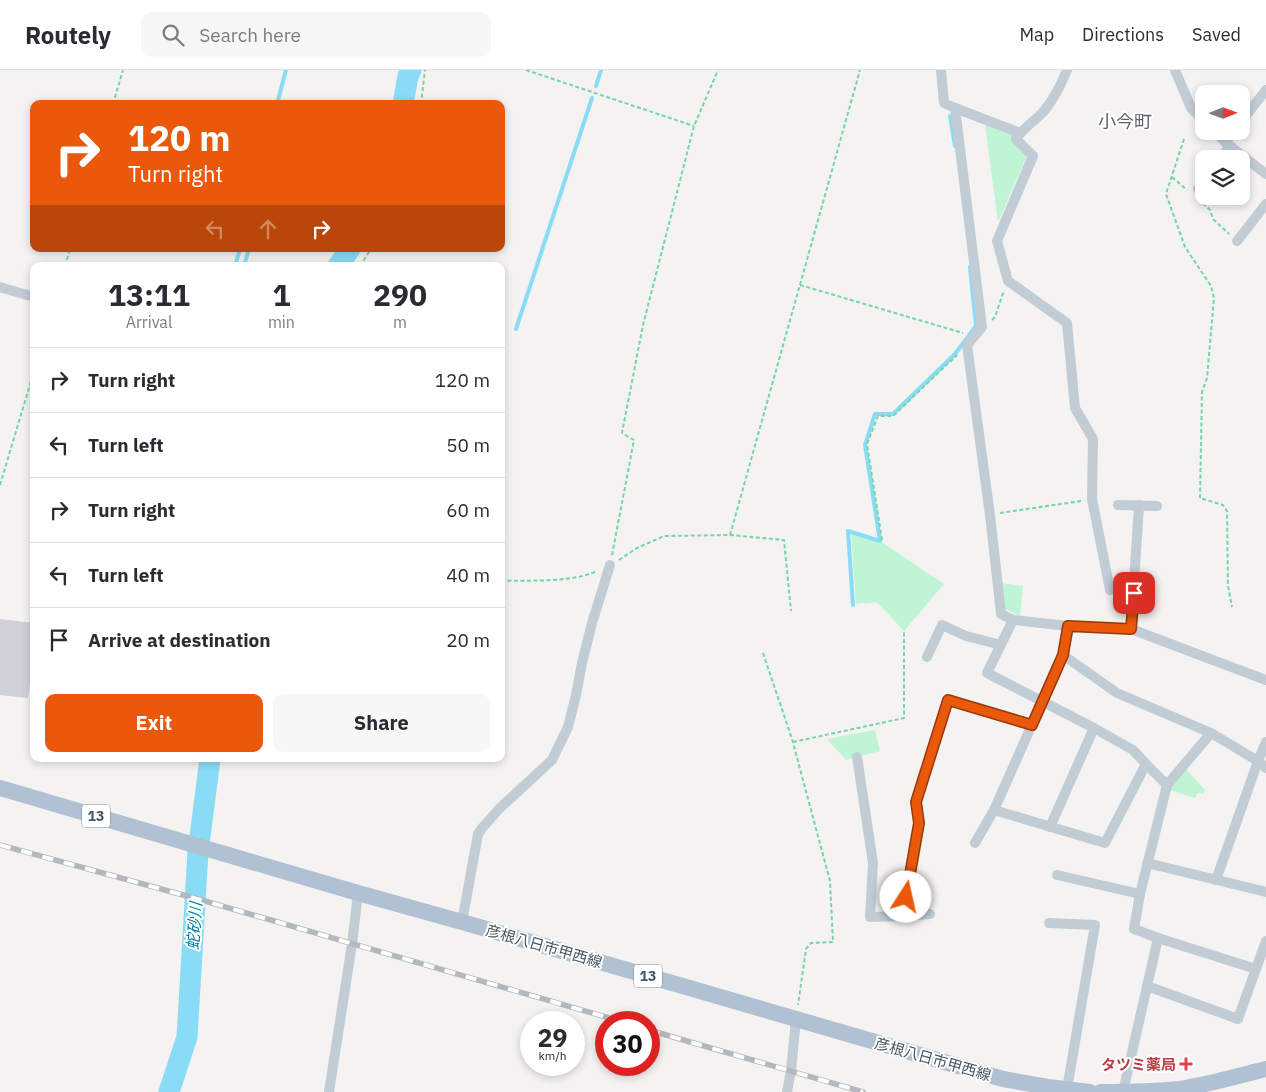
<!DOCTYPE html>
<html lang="en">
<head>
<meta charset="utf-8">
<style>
  :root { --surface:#fff; --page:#f7f7f7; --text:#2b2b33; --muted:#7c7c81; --line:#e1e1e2; --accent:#ea580c }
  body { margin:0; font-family:"IBM Plex Sans","Noto Sans JP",sans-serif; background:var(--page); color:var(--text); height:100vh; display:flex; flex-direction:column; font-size:19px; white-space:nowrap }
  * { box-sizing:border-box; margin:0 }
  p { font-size:16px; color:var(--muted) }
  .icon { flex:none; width:28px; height:28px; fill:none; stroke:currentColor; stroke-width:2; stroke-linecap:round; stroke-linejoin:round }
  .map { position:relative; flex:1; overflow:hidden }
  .panel { position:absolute; left:30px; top:192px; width:475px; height:500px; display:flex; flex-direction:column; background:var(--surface); border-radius:10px; box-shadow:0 2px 8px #0003 }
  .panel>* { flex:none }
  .top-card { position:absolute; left:30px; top:30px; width:475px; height:152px; border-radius:10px; box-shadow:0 2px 8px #0003; background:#ea580c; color:#fff; overflow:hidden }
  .needle { width:32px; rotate:89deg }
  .controls { position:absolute; left:1195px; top:15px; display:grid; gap:10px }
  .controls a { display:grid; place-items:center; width:55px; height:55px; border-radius:10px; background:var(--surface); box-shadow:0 2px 8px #0003; font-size:25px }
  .speed { position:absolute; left:520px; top:941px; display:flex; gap:10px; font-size:25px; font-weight:700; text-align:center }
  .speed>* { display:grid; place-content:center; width:65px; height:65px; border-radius:50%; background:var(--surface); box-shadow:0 2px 8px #0003; line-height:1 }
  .speed small { font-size:12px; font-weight:400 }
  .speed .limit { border:8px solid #d22; background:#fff; color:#111 }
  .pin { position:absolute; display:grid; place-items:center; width:42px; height:42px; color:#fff; margin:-21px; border-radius:10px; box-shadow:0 2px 8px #0006 }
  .me { position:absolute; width:55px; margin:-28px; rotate:10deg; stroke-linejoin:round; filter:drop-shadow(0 0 4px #0008) }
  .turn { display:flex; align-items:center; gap:18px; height:105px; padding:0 15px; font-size:22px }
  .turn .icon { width:65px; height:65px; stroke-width:2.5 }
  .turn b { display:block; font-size:35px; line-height:42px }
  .lanes { display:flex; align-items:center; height:48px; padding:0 15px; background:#0003; justify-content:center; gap:25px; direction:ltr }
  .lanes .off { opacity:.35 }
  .eta { display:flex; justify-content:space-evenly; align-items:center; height:85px; text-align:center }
  .eta b { font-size:30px; font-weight:700; line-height:35px }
  .action { display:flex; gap:10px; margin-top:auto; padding:10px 15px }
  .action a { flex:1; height:58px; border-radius:10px; background:var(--accent); color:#fff; font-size:20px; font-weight:700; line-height:58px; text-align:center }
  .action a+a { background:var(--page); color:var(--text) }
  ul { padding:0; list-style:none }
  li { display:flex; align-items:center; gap:15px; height:65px; padding:0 15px; border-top:1px solid var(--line) }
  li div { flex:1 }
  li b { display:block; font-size:19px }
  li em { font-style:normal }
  header { display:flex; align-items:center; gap:30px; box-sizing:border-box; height:70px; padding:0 25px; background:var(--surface); border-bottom:1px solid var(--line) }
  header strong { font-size:24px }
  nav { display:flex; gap:28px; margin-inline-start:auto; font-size:18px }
  .search { width:350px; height:45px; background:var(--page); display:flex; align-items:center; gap:12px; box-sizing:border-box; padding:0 18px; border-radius:10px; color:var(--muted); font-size:19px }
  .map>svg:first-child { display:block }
  .green { fill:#bff4d4 }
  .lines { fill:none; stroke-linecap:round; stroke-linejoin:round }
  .stream { stroke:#88dcf5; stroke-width:4 }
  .river { stroke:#88dcf5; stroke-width:21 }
  .building { fill:#ced1d8 }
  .path { stroke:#73d6a7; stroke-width:2; stroke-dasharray:4 2.5; stroke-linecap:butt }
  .minor { stroke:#c2ccd5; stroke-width:10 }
  .primary { stroke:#b0c1d3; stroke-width:16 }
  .rail-casing { stroke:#b4b7bd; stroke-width:5.5 }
  .rail { stroke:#fff; stroke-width:4; stroke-dasharray:11; stroke-linecap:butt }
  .route-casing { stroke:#983908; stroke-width:12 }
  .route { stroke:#ea580c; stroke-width:9 }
  .health-dot { fill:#e0444e; stroke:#fff; stroke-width:2 }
  .labels { text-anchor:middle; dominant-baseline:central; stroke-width:4; stroke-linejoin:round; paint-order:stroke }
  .shield { fill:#fff; stroke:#7f8891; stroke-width:1 }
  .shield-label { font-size:14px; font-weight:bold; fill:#485562 }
  .street-label { font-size:15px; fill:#485562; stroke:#fff }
  .health-label { font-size:15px; font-weight:bold; fill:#be3a42; stroke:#fff; text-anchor:end }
  .water-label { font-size:16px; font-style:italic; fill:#037ea3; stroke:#fff }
  .quarter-label { font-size:18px; fill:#5e6268; stroke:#fff }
</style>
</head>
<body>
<header>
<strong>Routely</strong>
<div class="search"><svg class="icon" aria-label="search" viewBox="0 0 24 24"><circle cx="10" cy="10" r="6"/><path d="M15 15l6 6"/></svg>Search here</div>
<nav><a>Map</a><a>Directions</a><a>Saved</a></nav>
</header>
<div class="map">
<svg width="1266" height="1022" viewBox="0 0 1266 1022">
  <rect width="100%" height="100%" fill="#f5f2f2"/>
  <g class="green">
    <path d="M985,55L1014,65L1027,86L998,152Z"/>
    <path d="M851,462L880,471L944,514L904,561L877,532L856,534Z"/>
    <path d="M1001,513L1023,516L1020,546L1003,538Z"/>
    <path d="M875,660L880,681L846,690L827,669Z"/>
    <path d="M1185,698L1205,720L1203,724L1198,723L1195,728L1170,720L1171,715Z"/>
  </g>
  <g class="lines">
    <g class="stream">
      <path d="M596,16L601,0"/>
      <path d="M277,34L286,0"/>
      <path d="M950,46L955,76"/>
      <path d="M235,196L240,179"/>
      <path d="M244,196L249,179"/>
      <path d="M516,259L592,28"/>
      <path d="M853,535L848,461L880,471L865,375L875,344H893L955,284L976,256L970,197"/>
    </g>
    <g class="river">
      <path d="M403,34L408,6L411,0"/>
      <path d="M338,196L350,179"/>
      <path d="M169,1022L187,967L198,782L210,689"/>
    </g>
  </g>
  <path class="building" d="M0,549L34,553V581L28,628L0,625Z"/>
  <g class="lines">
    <g class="path">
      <path d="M526,0L694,56"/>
      <path d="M113,34L123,0"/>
      <path d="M421,34L425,0"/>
      <path d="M1184,69L1166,124L1185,177L1211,216L1214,228L1207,308L1202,322L1200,428L1223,435L1227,441L1228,516L1232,537"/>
      <path d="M1172,107L1187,120"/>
      <path d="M1198,129L1210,140L1213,149L1229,164"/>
      <path d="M65,196L70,179"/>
      <path d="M360,196L371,179"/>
      <path d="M800,215L963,263"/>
      <path d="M992,250L995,247L1004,220"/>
      <path d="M0,415L34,301"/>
      <path d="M1000,443L1081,431"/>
      <path d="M730,465L784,470L791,541"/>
      <path d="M882,470L867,374L878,346H893L957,285"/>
      <path d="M612,485L634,370L622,363L643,255L694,56L718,0"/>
      <path d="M619,490L637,478L664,466L730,465L860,0"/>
      <path d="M501,511C530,510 571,513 597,501"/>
      <path d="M763,583L792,669L830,811L833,872L811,873L806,879L798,935"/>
      <path d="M793,672L904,648V561"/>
    </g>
    <g class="minor">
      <path d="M941,0L944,33L955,38L982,257L967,275L990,445L1001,544L1013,550L1068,556L1131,559L1266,610"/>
      <path d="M1067,0C1061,15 1054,29 1044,41C1035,51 1023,58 1016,69L1033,86L997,171L1008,211L1067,253L1075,338L1093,369L1092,429L1110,520"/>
      <path d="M1175,0L1191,38L1204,51"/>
      <path d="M955,38L1020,63"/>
      <path d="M1241,52L1266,20"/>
      <path d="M1214,61L1225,72L1266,104"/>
      <path d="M1225,72L1234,61"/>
      <path d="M1220,89L1230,76"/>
      <path d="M1198,119L1204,111"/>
      <path d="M1237,171L1266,134"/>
      <path d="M0,217L34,227"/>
      <path d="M1118,435L1157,436"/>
      <path d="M1013,550L987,603L1094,658L1133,680L1146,694L1167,715"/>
      <path d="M1131,559L1139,435"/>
      <path d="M1063,585L1117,623L1211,663L1258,691L1266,698"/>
      <path d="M927,587L942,555L966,566L1001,575"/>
      <path d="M1211,663L1167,715L1140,824L1134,859L1158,868L1256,899"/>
      <path d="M857,687L873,793L870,847L903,846L919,753L916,732L948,630L1032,655"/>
      <path d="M994,740L1105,773L1146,694"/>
      <path d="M1050,757L1094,658"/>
      <path d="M975,773L994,740L1063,585L1068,556"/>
      <path d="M1147,793L1266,822"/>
      <path d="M1057,805L1140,824"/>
      <path d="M1216,810L1258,691L1266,672"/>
      <path d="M903,846L930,844"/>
      <path d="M462,852L478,764L483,757L500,738L552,690L568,657L576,625L582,593L592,553L610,495"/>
      <path d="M1049,853L1095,855L1067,1019"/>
      <path d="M1147,916L1238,949L1266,871"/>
      <path d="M329,1022L352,874L358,823"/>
      <path d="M787,1022L791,1001L796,949"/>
      <path d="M1123,1022L1158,868"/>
    </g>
    <g class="primary">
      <path d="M0,718L358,823L462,852L1003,1009L1048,1017L1090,1022"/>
      <path d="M1101,1022C1127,1022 1153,1022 1179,1019C1208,1015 1237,1006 1266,999"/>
    </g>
    <g class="rail-casing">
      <g id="rail">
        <path d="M0,775L205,831L623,952"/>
        <path d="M649,960L863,1022"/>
      </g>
    </g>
    <use href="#rail" class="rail"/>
  </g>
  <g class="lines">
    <g class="route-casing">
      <path id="route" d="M906,827L919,753L916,732L948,630L1032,655L1063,585L1068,556L1131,559L1134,523"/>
    </g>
    <use href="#route" class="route"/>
  </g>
  <path class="health-dot" d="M1183.5 986.5h5v5h5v5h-5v5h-5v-5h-5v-5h5z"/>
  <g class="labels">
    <g class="shield">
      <rect x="82" y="734.5" width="28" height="23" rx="4"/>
      <rect x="634" y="894.5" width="28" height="23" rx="4"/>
    </g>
    <g class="shield-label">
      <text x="96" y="746">13</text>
      <text x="648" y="906">13</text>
    </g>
    <g class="street-label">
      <text transform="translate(544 876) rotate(16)">彦根八日市甲西線</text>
      <text transform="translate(933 989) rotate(16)">彦根八日市甲西線</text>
    </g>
    <g class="health-label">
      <text x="1176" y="994">タツミ薬局</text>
    </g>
    <g class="water-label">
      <text transform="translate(194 856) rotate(-86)">蛇砂川</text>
    </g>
    <g class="quarter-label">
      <text x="1125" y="51">小今町</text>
    </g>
  </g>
</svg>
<div class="controls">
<a><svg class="needle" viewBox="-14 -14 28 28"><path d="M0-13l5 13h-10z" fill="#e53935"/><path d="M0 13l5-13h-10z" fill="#7c7c81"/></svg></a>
<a><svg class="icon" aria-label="layers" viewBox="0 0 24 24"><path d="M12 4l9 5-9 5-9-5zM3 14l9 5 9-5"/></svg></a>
</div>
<div class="speed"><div>29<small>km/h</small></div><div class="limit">30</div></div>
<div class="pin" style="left:1134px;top:523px;background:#d93025"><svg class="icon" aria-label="arrive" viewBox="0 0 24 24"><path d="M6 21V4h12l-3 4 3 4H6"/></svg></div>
<svg class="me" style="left:906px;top:827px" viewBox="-20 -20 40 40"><circle r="19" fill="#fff"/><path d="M0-13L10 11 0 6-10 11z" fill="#ea580c"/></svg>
<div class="top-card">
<div class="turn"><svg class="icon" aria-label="right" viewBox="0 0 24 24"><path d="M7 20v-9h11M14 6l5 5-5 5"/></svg><div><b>120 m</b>Turn right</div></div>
<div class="lanes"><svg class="icon off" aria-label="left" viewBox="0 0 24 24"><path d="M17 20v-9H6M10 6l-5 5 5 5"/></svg><svg class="icon off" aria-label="ahead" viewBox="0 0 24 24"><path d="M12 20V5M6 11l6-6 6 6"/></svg><svg class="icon" aria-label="right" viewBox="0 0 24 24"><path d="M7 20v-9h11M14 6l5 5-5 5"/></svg></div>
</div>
<section class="panel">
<div class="eta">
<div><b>13:11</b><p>Arrival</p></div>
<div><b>1</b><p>min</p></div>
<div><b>290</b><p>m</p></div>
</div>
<ul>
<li><svg class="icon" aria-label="right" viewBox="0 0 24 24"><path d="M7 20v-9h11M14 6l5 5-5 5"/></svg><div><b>Turn right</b></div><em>120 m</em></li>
<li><svg class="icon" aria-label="left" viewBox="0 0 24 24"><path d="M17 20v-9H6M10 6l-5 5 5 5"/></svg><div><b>Turn left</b></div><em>50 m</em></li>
<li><svg class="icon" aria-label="right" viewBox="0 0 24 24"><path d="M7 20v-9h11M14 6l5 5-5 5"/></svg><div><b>Turn right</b></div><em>60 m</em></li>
<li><svg class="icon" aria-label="left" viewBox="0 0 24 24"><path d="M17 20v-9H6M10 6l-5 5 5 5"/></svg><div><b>Turn left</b></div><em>40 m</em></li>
<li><svg class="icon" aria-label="arrive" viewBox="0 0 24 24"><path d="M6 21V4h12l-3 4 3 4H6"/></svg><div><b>Arrive at destination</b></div><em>20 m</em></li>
</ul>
<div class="action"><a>Exit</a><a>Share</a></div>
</section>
</div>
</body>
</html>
